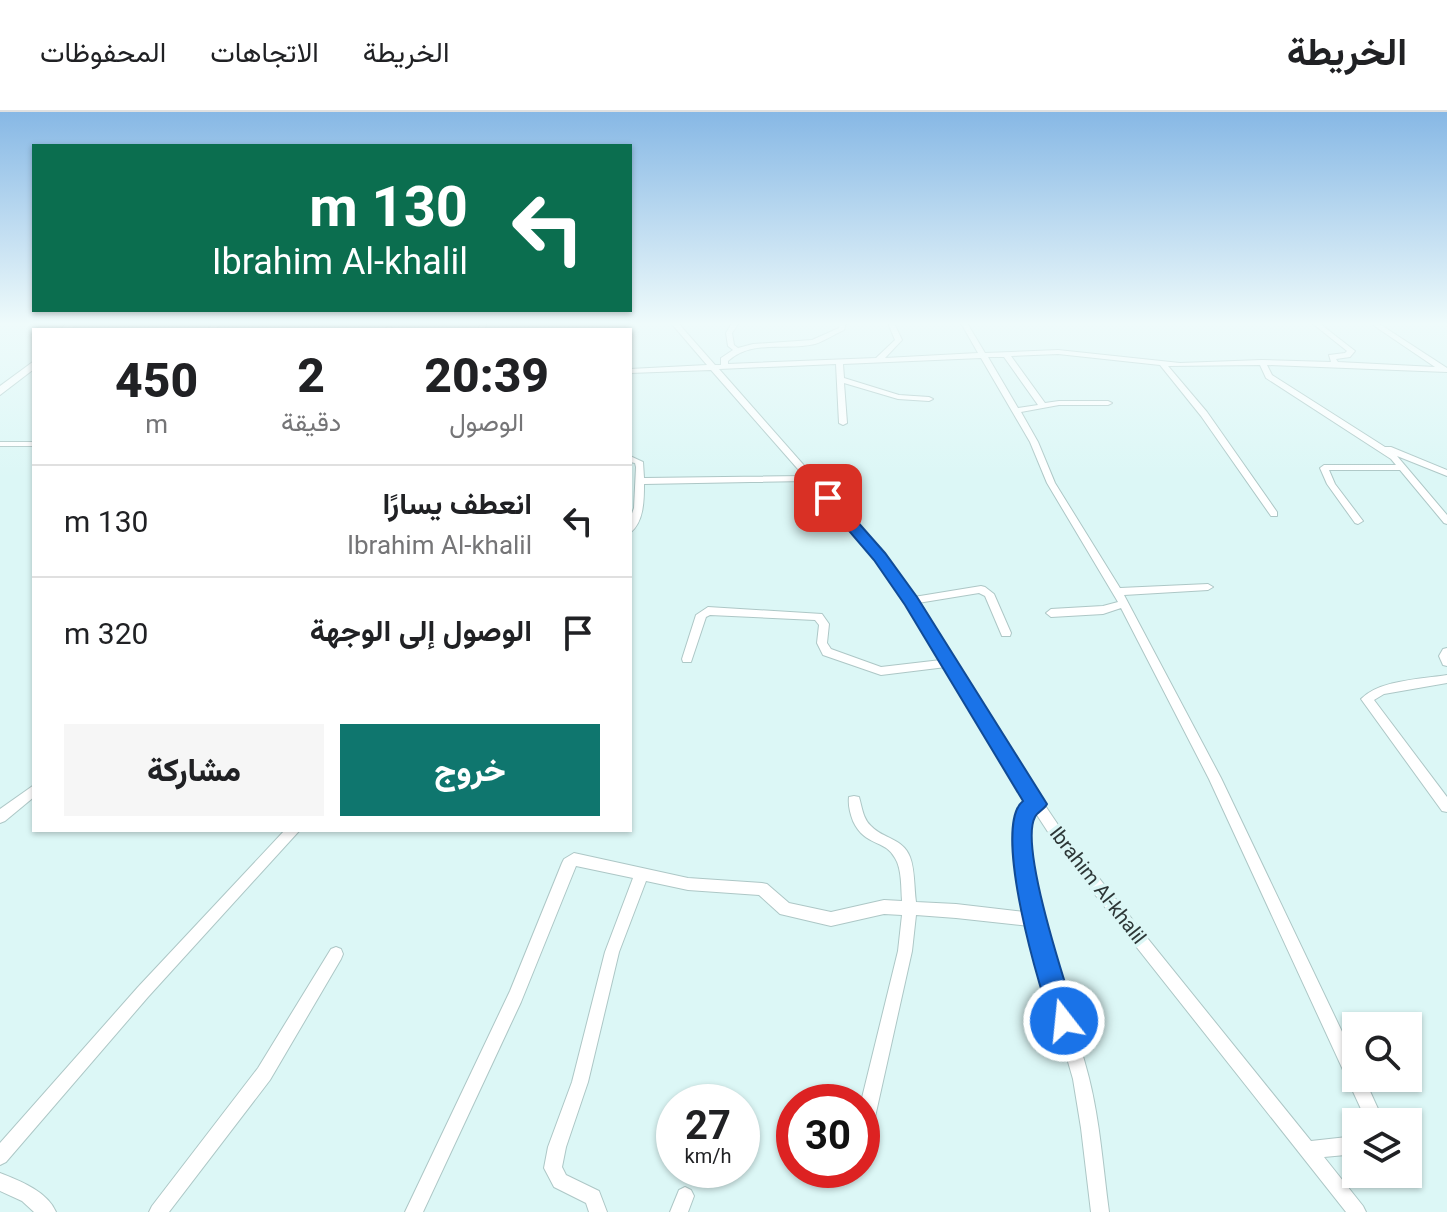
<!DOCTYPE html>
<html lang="ar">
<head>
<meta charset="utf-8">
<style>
  :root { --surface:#fff; --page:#f6f6f6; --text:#202124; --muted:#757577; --line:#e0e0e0; --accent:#0f766e }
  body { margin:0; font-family:Roboto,Vazirmatn,sans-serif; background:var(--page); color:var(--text); direction:rtl; height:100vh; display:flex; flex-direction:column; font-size:30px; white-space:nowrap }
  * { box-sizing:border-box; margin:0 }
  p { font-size:26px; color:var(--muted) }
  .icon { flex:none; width:44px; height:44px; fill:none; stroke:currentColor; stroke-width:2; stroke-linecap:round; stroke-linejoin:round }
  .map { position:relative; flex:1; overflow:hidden; direction:ltr }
  .side { position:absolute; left:32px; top:216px; width:600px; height:504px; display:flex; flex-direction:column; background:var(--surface); border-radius:0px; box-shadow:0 2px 6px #0004; direction:rtl }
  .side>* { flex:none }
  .top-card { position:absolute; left:32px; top:32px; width:600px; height:168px; border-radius:0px; box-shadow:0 2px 6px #0004; direction:rtl; background:#0b6e4f; color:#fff; overflow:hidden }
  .buttons { position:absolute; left:1342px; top:900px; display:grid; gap:16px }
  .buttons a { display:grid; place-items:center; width:80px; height:80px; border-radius:0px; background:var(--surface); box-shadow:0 2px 6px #0004; font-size:40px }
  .speed { position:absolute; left:656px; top:972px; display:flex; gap:16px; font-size:40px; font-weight:700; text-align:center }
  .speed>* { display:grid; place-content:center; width:104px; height:104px; border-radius:50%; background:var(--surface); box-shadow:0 2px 6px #0004; line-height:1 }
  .speed small { font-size:20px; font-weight:400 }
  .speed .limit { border:12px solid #d22; background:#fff; color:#111 }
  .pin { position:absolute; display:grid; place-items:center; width:68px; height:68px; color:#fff; margin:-34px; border-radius:16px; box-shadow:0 4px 12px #0006 }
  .me { position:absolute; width:88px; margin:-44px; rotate:344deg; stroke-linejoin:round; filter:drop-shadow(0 0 6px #0008) }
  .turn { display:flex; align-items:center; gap:28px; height:168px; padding:0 32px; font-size:36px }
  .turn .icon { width:104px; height:104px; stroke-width:2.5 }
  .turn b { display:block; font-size:56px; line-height:68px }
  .eta { display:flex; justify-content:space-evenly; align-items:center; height:136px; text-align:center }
  .eta b { font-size:48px; font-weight:800; line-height:56px }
  .action { display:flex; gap:16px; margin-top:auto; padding:16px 32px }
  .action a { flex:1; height:92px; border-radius:0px; background:var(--accent); color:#fff; font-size:32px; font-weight:800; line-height:92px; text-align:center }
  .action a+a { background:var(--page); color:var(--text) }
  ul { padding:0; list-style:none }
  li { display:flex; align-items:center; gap:24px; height:112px; padding:0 32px; border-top:2px solid var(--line) }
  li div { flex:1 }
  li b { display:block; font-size:30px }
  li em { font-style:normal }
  header { display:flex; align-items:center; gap:48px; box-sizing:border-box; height:112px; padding:0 40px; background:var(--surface); border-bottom:2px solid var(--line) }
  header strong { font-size:38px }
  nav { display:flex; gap:44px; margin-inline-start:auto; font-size:28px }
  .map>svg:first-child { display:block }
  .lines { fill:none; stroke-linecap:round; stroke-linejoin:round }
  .minor-casing { stroke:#adc7c6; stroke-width:2 }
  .highway-casing { stroke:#adc7c6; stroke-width:2 }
  .minor { fill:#fff; fill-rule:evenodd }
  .highway { fill:#fff; fill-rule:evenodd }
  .route { fill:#1a73e8; stroke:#114b97; stroke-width:2 }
  .labels { text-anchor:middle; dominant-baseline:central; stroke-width:7; stroke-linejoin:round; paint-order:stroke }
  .street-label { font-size:20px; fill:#2d3737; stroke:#dcf7f6 }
</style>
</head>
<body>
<header>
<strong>الخريطة</strong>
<nav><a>الخريطة</a><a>الاتجاهات</a><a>المحفوظات</a></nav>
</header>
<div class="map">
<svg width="1447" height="1100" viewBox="0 0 1447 1100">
  <rect width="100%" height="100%" fill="#dcf7f6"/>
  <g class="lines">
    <g class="minor-casing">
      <g id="minor">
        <path d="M213,211H220L215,218H208Z"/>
        <path d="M481,211H487L484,218H478Z"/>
        <path d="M671,211H678L715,253H721V246L733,238L728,234L726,221L732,211H739L732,221L734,233L738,236L753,232L812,228L839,216L840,211H846L844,218C834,222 825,229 815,232C786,239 752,227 728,249V252L876,246L895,228L888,211H894L902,228L885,246L978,241L961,211H967L985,241L1058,238L1180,251L1262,248L1331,250L1329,243L1345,241L1347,239L1312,211H1319L1355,239L1350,245L1336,247L1338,250L1435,255L1370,211H1378L1447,256V260L1267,253L1272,263L1385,335H1391L1447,358V364L1397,344L1447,403V412L1444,411L1400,358H1329L1335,372L1363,409L1358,412L1355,411L1327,372L1320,356L1324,353H1396L1391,347L1266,266L1260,253L1168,254L1207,300L1277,400V404H1271L1201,304L1160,253L1058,242L1011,244L1045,291L1059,289H1108L1112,291L1108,293H1059L1021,300L1038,330L1055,371L1120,476L1208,472L1213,475L1208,478L1124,483L1221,666L1356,949V966H1364L1384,1010H1367L1209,667L1121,496L1103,502L1051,505L1046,501L1051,497L1103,494L1118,490L1047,371L1030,330L981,246L843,252L844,266L899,283L929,285L933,287L929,289L898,287L844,271L847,311L843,313L839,311L836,252L719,257L883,443L914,485L981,474L985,475L994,482L1011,521L1010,524H1002L985,484L979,481L918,491L1019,655L1069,729L1311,1029L1356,1024V1042L1324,1045L1363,1094L1366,1100H1346L1059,737L1035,700L1030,704C1024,795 1067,879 1089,966C1100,1010 1103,1055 1109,1100H1091L1081,1016L1073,967L1029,814L956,806L916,803L912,839L871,1023L868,1029L862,1032L861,990L898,839L902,803L884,802L831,814L780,802L759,783L688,778L646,769L619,840L588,970L566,1035L562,1055L566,1063L599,1079L607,1100H589L586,1091L554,1075L544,1056L548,1035L572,970L605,840L633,766L576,754L521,890L423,1100H405L510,879L562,751L564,747L574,741L688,766L762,771L767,772L789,791L831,800L884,788L902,789C901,776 902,757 895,746C885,727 865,735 853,709C850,701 848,693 849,685L854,684L859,685C862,695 863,707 871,714C883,727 903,726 910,745C915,758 914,776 916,790L956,792L1025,800C1018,767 1015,735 1018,701L1019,697L1029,690L946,555L881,563L823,543L817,531L819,513L815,508L710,503L706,505L691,550H683L682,547L696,503L708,495L822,502L829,512L827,531L831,537L881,555L941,548L907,491L877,447L808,369L644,372C644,388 644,410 630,421V407L634,396L636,355L635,351L630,350V344L643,350L644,366L804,364L711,258L630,261V257L707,253ZM988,245H1004L1038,293L1018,296Z"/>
        <path d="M387,215H391L392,216L391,218H385Z"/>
        <rect x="0" y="330" width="34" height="4"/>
        <path d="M1447,536V554L1443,553L1439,544L1443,537Z"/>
        <path d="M1447,563V571L1384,582L1374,588L1447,685V700L1442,699L1361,587C1379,568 1422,567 1447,563Z"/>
        <path d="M34,673V685L5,709L0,711V697Z"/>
        <path d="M285,718H300L148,885L6,1050L0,1053V1031L138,875Z"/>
        <path d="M336,835L341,837L343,842L341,847L270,968L169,1100H149L152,1094L258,956L331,837Z"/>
        <path d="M0,1061C20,1069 47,1079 56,1100H34L22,1089L0,1079Z"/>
        <path d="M685,1075L691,1078L694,1084L688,1100H670L679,1078Z"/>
      </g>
    </g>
    <g class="highway-casing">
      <g id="highway">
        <path d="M66,211H76L71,218H61Z"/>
        <path d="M34,249V257L0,283V274Z"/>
      </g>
    </g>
    <use href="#minor" class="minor"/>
    <use href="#highway" class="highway"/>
  </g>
  <linearGradient id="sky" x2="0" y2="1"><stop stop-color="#87b8e5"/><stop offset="0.58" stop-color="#effbfb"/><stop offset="1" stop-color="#effbfb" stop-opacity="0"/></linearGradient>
  <rect width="1447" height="365" fill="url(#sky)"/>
  <path class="route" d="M828,381L833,382L885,441L917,485L1047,692C1044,698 1037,700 1035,705C1019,734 1066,874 1077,909L1073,918L1064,922L1055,918C1040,882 991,714 1023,689L905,493L874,448L821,386Z"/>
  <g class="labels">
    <g class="street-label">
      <text transform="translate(1098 773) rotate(52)">Ibrahim Al-khalil</text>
    </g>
  </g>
</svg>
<div class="buttons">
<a><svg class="icon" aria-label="search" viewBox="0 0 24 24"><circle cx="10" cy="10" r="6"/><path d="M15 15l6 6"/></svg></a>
<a><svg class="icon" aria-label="layers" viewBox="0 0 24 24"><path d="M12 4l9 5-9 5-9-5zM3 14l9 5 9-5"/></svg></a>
</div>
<div class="speed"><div>27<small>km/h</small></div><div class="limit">30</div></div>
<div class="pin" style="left:828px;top:386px;background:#d93025"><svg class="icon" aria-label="arrive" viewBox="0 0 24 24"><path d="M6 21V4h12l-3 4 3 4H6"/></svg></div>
<svg class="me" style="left:1064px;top:909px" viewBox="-20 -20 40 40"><circle r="17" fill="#1a73e8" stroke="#fff" stroke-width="3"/><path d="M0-11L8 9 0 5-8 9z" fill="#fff"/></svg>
<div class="top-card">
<div class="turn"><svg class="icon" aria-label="left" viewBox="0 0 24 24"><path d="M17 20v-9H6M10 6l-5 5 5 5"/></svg><div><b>130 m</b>Ibrahim Al-khalil</div></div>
</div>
<section class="side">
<div class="eta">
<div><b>20:39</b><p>الوصول</p></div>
<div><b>2</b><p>دقيقة</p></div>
<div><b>450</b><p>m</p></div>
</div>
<ul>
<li><svg class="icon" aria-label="left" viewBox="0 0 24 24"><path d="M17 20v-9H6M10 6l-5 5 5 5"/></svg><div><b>انعطف يسارًا</b><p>Ibrahim Al-khalil</p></div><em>130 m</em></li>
<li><svg class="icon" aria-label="arrive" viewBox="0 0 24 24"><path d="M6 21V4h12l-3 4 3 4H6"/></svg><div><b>الوصول إلى الوجهة</b></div><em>320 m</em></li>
</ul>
<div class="action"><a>خروج</a><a>مشاركة</a></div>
</section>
</div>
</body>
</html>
